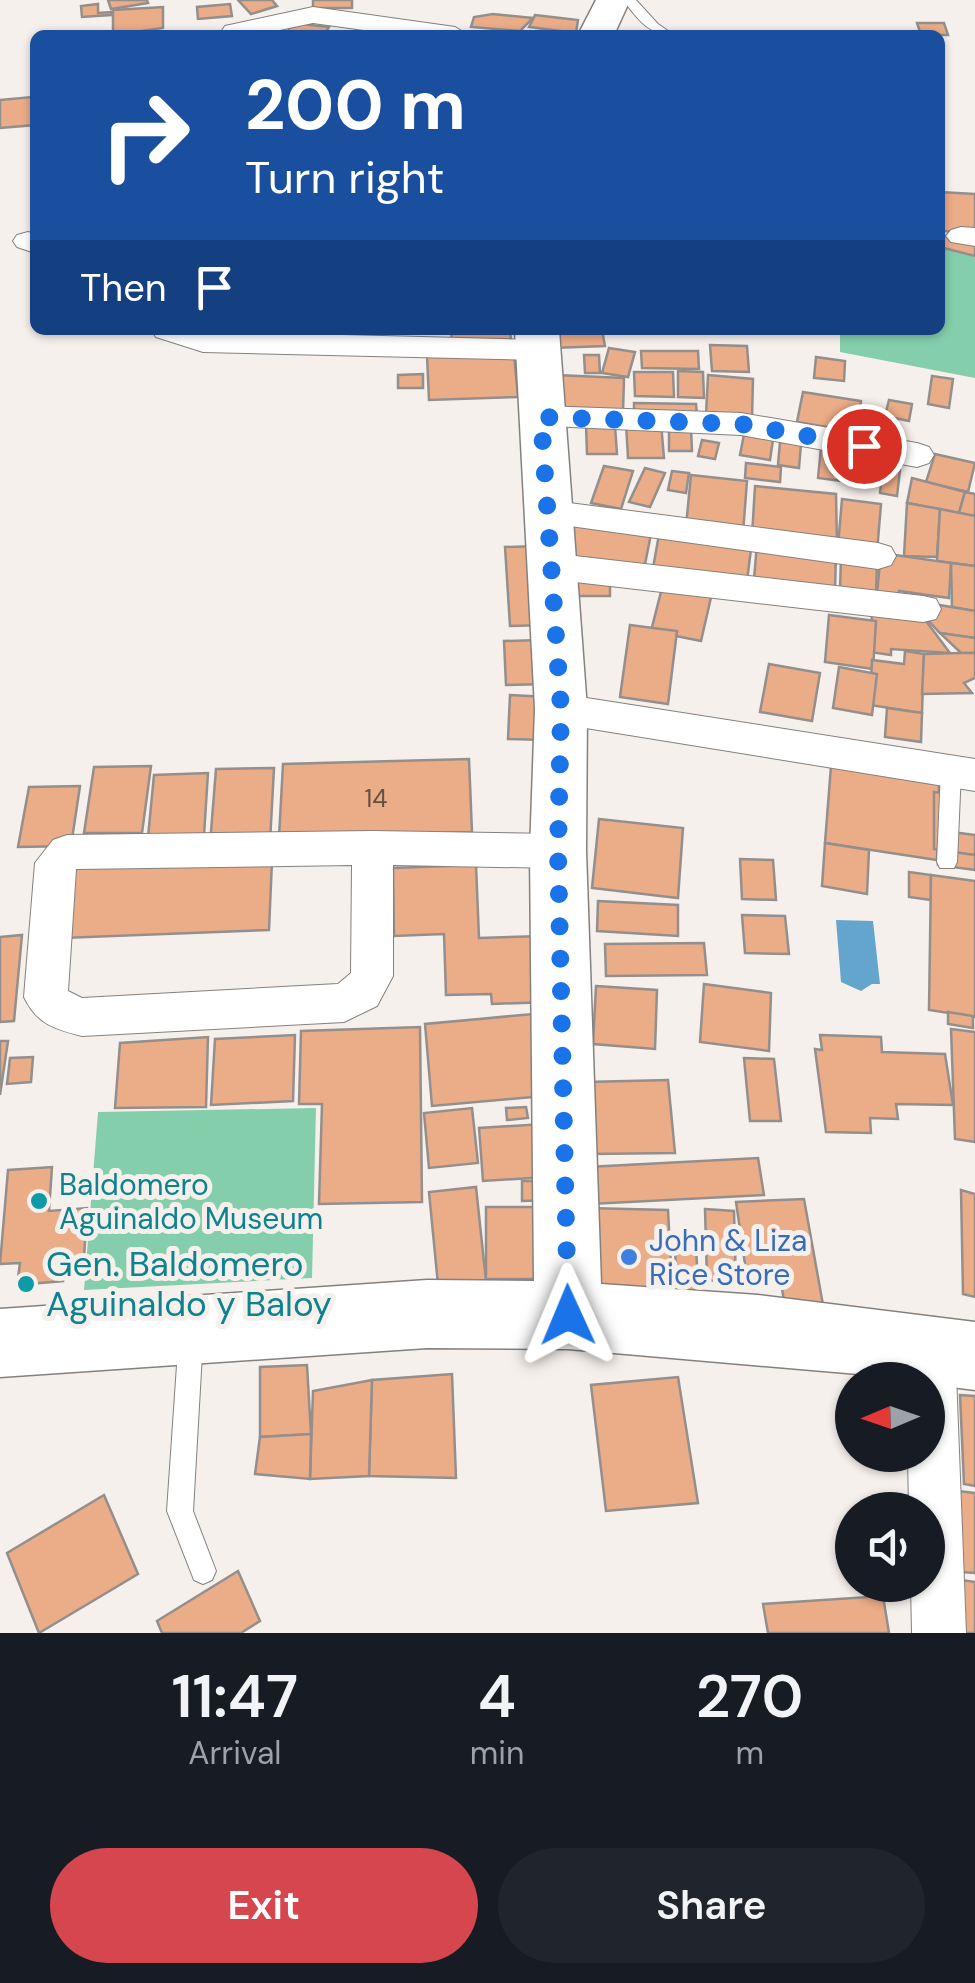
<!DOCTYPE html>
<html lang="en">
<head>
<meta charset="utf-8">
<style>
  :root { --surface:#171b24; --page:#20242c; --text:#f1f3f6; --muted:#9ea1a6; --accent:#d6464f }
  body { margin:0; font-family:"DM Sans",sans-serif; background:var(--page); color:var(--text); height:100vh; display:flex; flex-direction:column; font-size:38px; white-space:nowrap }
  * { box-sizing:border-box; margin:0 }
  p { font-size:32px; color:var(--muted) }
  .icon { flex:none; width:55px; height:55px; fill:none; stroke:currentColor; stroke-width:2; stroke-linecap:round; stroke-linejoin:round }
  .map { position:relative; height:1633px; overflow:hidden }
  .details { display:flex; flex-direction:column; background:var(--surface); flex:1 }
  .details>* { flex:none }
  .hud { position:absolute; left:30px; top:30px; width:915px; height:305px; border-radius:15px; box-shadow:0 2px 8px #0004; background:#1a4fa0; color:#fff; overflow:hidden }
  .needle { width:65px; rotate:268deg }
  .controls { position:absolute; left:835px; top:1362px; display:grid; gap:20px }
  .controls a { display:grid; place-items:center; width:110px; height:110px; border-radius:50%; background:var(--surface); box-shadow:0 2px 8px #0004; font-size:50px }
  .pin { position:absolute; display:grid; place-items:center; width:85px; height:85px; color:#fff; margin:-42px; border:5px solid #fff; border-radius:50%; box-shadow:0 2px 10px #0007 }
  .me { position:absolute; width:110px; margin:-55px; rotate:359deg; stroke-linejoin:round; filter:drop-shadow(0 0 8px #0008) }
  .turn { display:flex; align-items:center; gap:35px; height:210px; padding:0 50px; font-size:45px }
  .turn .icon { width:130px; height:130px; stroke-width:2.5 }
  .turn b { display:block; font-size:70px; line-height:85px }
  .then { display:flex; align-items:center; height:95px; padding:0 50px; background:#0003; gap:20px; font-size:38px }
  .eta { display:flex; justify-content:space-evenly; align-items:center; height:170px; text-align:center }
  .eta b { font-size:60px; font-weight:600; line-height:70px }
  .cta { display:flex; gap:20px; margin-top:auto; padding:20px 50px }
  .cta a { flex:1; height:115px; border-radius:60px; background:var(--accent); color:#fff; font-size:40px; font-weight:600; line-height:115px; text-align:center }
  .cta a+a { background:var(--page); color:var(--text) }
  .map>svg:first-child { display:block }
  .forest { fill:#84ceac }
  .water { fill:#64a5cd }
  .building { fill:#ebac88; stroke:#948f8c; stroke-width:2.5 }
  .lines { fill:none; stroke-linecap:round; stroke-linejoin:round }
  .lane-casing { stroke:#85807d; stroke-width:2 }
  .street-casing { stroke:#85807d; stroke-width:2 }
  .secondary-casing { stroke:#85807d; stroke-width:3 }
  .lane { fill:#fff; fill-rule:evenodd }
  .street { fill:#fff; fill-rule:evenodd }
  .secondary { fill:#fff; fill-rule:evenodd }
  .route { stroke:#1a73e8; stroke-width:18; stroke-dasharray:0 32.4 }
  .culture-dot { fill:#0f9aa8; stroke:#f6f0ec; stroke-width:4 }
  .shop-dot { fill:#3f7fe0; stroke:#f6f0ec; stroke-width:4 }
  .labels { text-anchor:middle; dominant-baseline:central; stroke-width:10; stroke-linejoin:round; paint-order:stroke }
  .number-label { font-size:25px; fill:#615045 }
  .culture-label { font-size:30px; fill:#0d838f; stroke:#f6f0ec; text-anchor:start }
  .shop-label { font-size:30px; fill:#366cbe; stroke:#f6f0ec; text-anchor:start }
  .near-culture-label { font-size:35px; fill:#0d838f; stroke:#f6f0ec; text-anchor:start }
</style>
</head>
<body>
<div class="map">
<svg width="975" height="1633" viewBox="0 0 975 1633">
  <rect width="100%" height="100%" fill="#f6f0ec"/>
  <g class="forest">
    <path d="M940,247L975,256V378L840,352V330H940Z"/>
    <path d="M316,1108L312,1278L84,1290L98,1112Z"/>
  </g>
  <path class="water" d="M836,920L873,921L880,984H872L861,991L841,982Z"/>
  <g class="building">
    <path d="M108,0H147L148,3L111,9Z"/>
    <path d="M238,0H272L277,6L251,14Z"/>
    <rect x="313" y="0" width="39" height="8"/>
    <path d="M98,4V13L111,12V15L82,17L81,6Z"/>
    <path d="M230,4L232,16L198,19L197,7Z"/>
    <path d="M163,7V28L113,35V10Z"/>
    <path d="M493,14L533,18L520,31L471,27L474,17Z"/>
    <path d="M535,15L578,20L576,33L529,27Z"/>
    <path d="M292,23L329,27L324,35H286Z"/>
    <path d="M917,23H944L948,35H921Z"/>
    <path d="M32,97L35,125L0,128V100Z"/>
    <path d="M940,192L975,194V233L942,231Z"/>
    <path d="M942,235L975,244V256L940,247Z"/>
    <path d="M451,330H510L511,341L452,342Z"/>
    <path d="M602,330L605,346L553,348L551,332Z"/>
    <path d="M710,345L747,346L749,372L712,371Z"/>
    <path d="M609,348L635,352L628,377L602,373Z"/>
    <path d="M641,351H698L699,369L642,368Z"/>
    <path d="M514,354L518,397L429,400L427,356Z"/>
    <path d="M584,355H599L600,373H585Z"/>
    <path d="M816,357L845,361L844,381L814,378Z"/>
    <path d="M678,371L703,372L704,398L678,397Z"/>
    <path d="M634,372H673L674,397L635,396Z"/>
    <path d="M423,374V388H398V375Z"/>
    <path d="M556,375L624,378L623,413L553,410Z"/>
    <path d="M708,375L753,379L752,419L706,415Z"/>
    <path d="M932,376L953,379L949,408L928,404Z"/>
    <path d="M803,392L861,401L856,432L797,422Z"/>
    <path d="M889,400L912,404L909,421L885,416Z"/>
    <path d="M634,403L696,404L697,415L634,414Z"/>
    <path d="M626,423H661L664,458H628Z"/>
    <path d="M586,425L615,426L617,454H587Z"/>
    <path d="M669,427H691L692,451H669Z"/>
    <path d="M745,429L774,433L770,460L740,455Z"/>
    <path d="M702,440L719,443L715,459L698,456Z"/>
    <path d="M780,442L801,444L799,468L778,465Z"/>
    <path d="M821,448L859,453L857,483L818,478Z"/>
    <path d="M935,454L975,463L968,492L926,482Z"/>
    <path d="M746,463L781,467L780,482L745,478Z"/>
    <path d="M604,466L633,471L621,509L591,503Z"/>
    <path d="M883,467L900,470L897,496L880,493Z"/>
    <path d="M645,468L665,473L650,507L629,502Z"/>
    <path d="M672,471L689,473L686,493L668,490Z"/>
    <path d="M691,475L747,481L743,533L686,526Z"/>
    <path d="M912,478L965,492L959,513L907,503Z"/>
    <path d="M755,486L836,494L837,544L752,536Z"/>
    <path d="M965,492L975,494V516L959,513Z"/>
    <path d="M842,499L881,504L877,552L838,546Z"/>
    <path d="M907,503L940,509L937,557L904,556Z"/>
    <path d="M940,509L975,516V566L937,561Z"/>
    <path d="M562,520L652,529L644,569L564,557Z"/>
    <path d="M660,529L752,541L747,581L653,568Z"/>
    <path d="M757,544L836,553L835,589L754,579Z"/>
    <path d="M539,546L546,625L510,626L505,547Z"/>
    <path d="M881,553L951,563L949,598L899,591L898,596L877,593Z"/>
    <path d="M841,557L877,561L876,596L840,592Z"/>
    <path d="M951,563L975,566V611L952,607Z"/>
    <path d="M570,577L610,578V596H570Z"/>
    <path d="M663,584L712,593L701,641L651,631Z"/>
    <path d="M922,602L975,611V638L940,633L922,614Z"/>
    <path d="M872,610L923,617L950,653L891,649V655L870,652Z"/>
    <path d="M829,615L876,621L873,669L825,662Z"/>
    <path d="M630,625L677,631L668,704L620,697Z"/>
    <path d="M940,633L975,638V653H961Z"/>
    <path d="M541,640L544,684L506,685L504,641Z"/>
    <path d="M905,651L924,654L922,713L870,705L872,660L904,664Z"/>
    <path d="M961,653H975V678L964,683L972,693L922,694L924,654Z"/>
    <path d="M769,664L820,673L812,721L760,712Z"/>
    <path d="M839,667L877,674L872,715L833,708Z"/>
    <path d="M510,695L547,697L545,740L508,739Z"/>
    <path d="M887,708L922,713L921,742L885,737Z"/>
    <path d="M469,759L472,832L279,837L283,764Z"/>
    <path d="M151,766L142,833H84L94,767Z"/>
    <path d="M831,766L939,783L937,860L825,843Z"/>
    <path d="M274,768L270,842L210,844L216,769Z"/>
    <path d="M208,773L204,835L148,837L154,775Z"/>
    <path d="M80,786L71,846L18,847L29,787Z"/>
    <path d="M934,792L952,794V852L934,849Z"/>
    <path d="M599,819L683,828L678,898L592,888Z"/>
    <path d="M952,832L975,835V855L952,852Z"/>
    <path d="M825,843L869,850L867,894L822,886Z"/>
    <path d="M938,850L975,855V870L938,865Z"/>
    <path d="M740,859L773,860L776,900L742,899Z"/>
    <path d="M272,861L269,930L63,938L72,868Z"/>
    <path d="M476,865L479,938L544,936L549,1002L492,1004L491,994L446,995L444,934L394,936L393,868Z"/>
    <path d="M909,872L931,875V900L909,897Z"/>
    <path d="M931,875L975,881V1017L929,1010Z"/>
    <path d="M598,901L678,905V936L597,931Z"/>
    <path d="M742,915L785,916L789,954L745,953Z"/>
    <path d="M22,935L14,1021L0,1022V937Z"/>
    <path d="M704,943L707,975L606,976L605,944Z"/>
    <path d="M704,984L771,993L769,1051L700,1042Z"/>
    <path d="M596,986L657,990L655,1049L593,1044Z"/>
    <path d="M948,1012L973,1016V1028L948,1024Z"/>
    <path d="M533,1014L543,1096L432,1106L425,1024Z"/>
    <path d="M420,1027L422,1202L319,1204L322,1104H299L301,1031Z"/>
    <path d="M951,1029L975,1032V1142L955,1139Z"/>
    <path d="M295,1035L293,1101L211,1105L215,1039Z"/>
    <path d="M820,1035L881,1037L882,1052L945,1054L953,1105L896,1104L898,1119L870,1118L871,1133L826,1132L815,1049L822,1050Z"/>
    <path d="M208,1037L206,1107L115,1108L120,1043Z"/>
    <path d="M0,1041H8L0,1095Z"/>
    <path d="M33,1057L31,1082L7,1084L10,1058Z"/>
    <path d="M744,1058L774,1059L781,1121H750Z"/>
    <path d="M668,1080L675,1153L591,1154L586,1082Z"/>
    <path d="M526,1107L528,1118L507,1120L506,1108Z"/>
    <path d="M472,1108L478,1163L429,1168L424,1113Z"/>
    <path d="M543,1124L548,1177L483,1181L479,1128Z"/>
    <path d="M758,1158L764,1195L591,1204L588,1167Z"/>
    <path d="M52,1167L49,1211L87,1208L84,1259L65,1261L63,1281L17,1285L20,1263L0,1264L8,1170Z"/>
    <path d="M522,1181H551L552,1200L522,1201Z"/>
    <path d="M476,1187L487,1290L439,1295L429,1192Z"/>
    <path d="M961,1190L975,1194V1297L963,1294Z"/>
    <path d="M804,1199L825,1316L787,1318L780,1277L747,1278L736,1202Z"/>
    <path d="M486,1207H556L557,1279H486Z"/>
    <path d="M587,1208L668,1210L673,1305L589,1303Z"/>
    <path d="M705,1209L734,1211L736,1282L707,1280Z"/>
    <path d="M675,1244L696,1245L699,1309H677Z"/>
    <path d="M307,1365L311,1434L260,1437V1367Z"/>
    <path d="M452,1374L456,1478L369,1476L372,1380Z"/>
    <path d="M678,1377L698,1503L606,1511L591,1385Z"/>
    <path d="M372,1380L369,1476L310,1479L313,1391Z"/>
    <path d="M960,1395L975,1396V1486L964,1484Z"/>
    <path d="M311,1434L310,1479L255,1474L260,1437Z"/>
    <path d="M958,1491L975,1493V1573L962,1572Z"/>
    <path d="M104,1495L138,1574L39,1633L7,1553Z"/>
    <path d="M238,1571L260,1621L241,1633H162L157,1621Z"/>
    <path d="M961,1580L975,1582V1633H965Z"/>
    <path d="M883,1596L889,1633H768L763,1604Z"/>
  </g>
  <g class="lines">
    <g class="lane-casing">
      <g id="lane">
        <path d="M623,0H636L658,24L674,35C648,35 638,19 623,0Z"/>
        <path d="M951,763L958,765L961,771L957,862L954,868H940L937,862L941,771L944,765Z"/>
        <path d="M191,1324L200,1327L203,1336L193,1511L216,1571L212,1580L203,1584L194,1580L167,1511L179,1336L182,1327Z"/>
      </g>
    </g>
    <g class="street-casing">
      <g id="street">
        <path d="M313,7L455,27L468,35H400L313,23L256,35L221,32L225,26Z"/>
        <path d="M961,227L975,228V246L951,242L946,236L951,230Z"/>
        <path d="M28,232L35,234V253L17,247L13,241L17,235Z"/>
        <path d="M151,330L538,340L549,343L554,350L549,357L538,360L203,352L156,337Z"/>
        <path d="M541,406L741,413L917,443L929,447L934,455L929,463L917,467L741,435L529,425L525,417L529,409Z"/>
        <path d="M546,500L878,543L891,547L896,556L891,565L878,569L534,521L529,512L534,503Z"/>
        <path d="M549,553L923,596L936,599L941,609L936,619L923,622L549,579L536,575L531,566L536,557Z"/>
        <path d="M561,694L975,759V791L561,724L548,720L542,709L548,698Z"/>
        <path d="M373,831L558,834L572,839L578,851L572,863L558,868L393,865V976L377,1006L344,1022L82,1036C54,1029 37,1024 24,997L35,863L53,840L67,835ZM352,865L351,973L338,984L82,998L68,991L76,869Z"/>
        <path d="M930,1323L947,1331L955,1348L966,1633H912L911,1585H928V1510H909L908,1455H928V1380H906L905,1348L913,1331Z"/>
      </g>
    </g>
    <g class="secondary-casing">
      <g id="secondary">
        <path d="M596,0H630L614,35H578Z"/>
        <path d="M515,330H559L587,709L586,851L601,1284L758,1295L975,1322V1390L928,1384V1380L568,1349L427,1348L0,1377V1309L427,1280L534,1281L530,851L535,709Z"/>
      </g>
    </g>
    <use href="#lane" class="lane"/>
    <use href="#street" class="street"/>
    <use href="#secondary" class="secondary"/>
  </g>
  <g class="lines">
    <path class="route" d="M568,1315L558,851L561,709L541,417L741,424L864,446"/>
  </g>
  <g class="culture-dot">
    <circle cx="39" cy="1201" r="10"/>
    <circle cx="26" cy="1284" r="10"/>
  </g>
  <circle class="shop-dot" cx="629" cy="1257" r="10"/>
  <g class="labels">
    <g class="number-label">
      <text x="376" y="798">14</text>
    </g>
    <g class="culture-label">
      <text x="59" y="1184">Baldomero<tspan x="59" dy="34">Aguinaldo Museum</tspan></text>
    </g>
    <g class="shop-label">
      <text x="649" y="1240">John &amp; Liza<tspan x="649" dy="34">Rice Store</tspan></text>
    </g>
    <g class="near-culture-label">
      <text x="46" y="1264">Gen. Baldomero<tspan x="46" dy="40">Aguinaldo y Baloy</tspan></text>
    </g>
  </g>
</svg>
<div class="controls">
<a><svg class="needle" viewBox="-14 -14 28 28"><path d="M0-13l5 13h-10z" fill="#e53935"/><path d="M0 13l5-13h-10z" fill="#9ea1a6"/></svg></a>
<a><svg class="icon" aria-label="sound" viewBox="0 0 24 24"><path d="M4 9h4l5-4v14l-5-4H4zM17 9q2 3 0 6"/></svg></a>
</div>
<div class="pin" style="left:864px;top:446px;background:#d93025"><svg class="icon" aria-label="arrive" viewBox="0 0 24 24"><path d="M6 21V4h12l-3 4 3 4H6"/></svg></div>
<svg class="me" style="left:568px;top:1315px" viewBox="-20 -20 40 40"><path d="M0-17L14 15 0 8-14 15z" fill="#1a73e8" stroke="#fff" stroke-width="4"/></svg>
<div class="hud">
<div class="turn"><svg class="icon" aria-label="right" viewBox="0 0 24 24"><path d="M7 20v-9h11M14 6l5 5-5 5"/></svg><div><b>200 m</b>Turn right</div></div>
<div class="then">Then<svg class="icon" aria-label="arrive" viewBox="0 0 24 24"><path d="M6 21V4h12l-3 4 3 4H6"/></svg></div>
</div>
</div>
<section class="details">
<div class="eta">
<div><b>11:47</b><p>Arrival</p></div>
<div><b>4</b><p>min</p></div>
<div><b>270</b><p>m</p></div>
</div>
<div class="cta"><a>Exit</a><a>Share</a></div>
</section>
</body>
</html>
